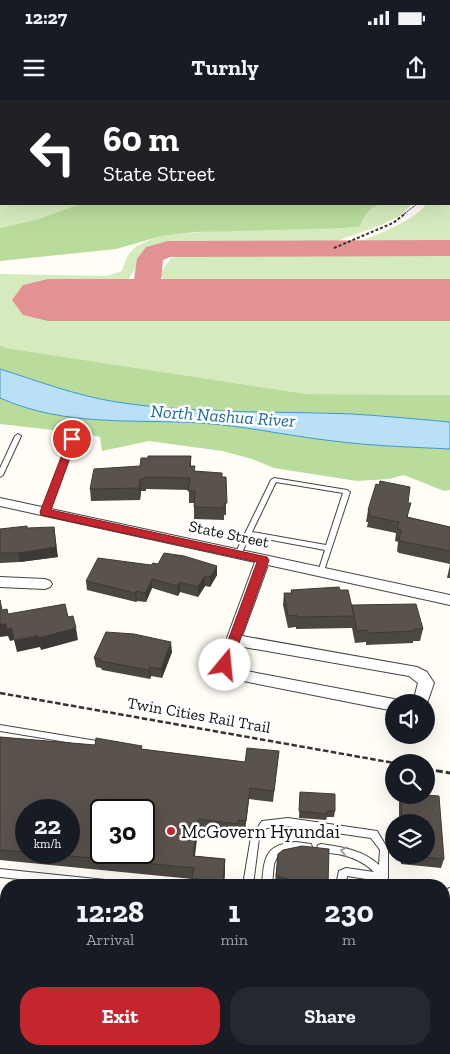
<!DOCTYPE html>
<html lang="en">
<head>
<meta charset="utf-8">
<style>
  :root { --surface:#171b24; --page:#242831; --text:#f1f3f6; --muted:#9ea1a6; --accent:#c4262e }
  body { margin:0; font-family:"Zilla Slab",serif; background:var(--page); color:var(--text); height:100vh; display:flex; flex-direction:column; font-size:19px; white-space:nowrap }
  * { box-sizing:border-box; margin:0 }
  p { font-size:16px; color:var(--muted) }
  .icon { flex:none; width:28px; height:28px; fill:none; stroke:currentColor; stroke-width:2; stroke-linecap:round; stroke-linejoin:round }
  .map { position:relative; flex:1; overflow:hidden }
  .panel { position:absolute; left:0px; top:779px; width:450px; height:176px; display:flex; flex-direction:column; background:var(--surface); border-radius:20px 20px 0 0; box-shadow:0 5px 20px #0002 }
  .panel>* { flex:none }
  .banner { position:absolute; left:0px; top:0px; width:450px; height:105px; box-shadow:0 5px 20px #0002; background:#202124; color:#fff; overflow:hidden }
  .fabs { position:absolute; left:385px; top:594px; display:grid; gap:10px }
  .fabs a { display:grid; place-items:center; width:50px; height:50px; border-radius:50%; background:var(--surface); box-shadow:0 5px 20px #0002; font-size:25px }
  .speed { position:absolute; left:15px; top:699px; display:flex; gap:10px; font-size:25px; font-weight:700; text-align:center }
  .speed>* { display:grid; place-content:center; width:65px; height:65px; border-radius:50%; background:var(--surface); box-shadow:0 5px 20px #0002; line-height:1 }
  .speed small { font-size:12px; font-weight:400 }
  .speed .limit { border:2px solid #111; border-radius:8px; background:#fff; color:#111 }
  .pin { position:absolute; display:grid; place-items:center; width:42px; height:42px; color:#fff; margin:-21px; border:2px solid #fff; border-radius:50%; box-shadow:0 1px 5px #0007 }
  .me { position:absolute; width:55px; margin:-28px; rotate:17deg; stroke-linejoin:round; filter:drop-shadow(0 0 4px #0008) }
  .turn { display:flex; align-items:center; gap:18px; height:105px; padding:0 20px; font-size:22px }
  .turn .icon { width:65px; height:65px; stroke-width:2.5 }
  .turn b { display:block; font-size:35px; line-height:42px }
  .eta { display:flex; justify-content:space-evenly; align-items:center; height:85px; text-align:center }
  .eta b { font-size:30px; font-weight:800; line-height:35px }
  .cta { display:flex; gap:10px; margin-top:auto; padding:10px 20px }
  .cta a { flex:1; height:58px; border-radius:20px; background:var(--accent); color:#fff; font-size:20px; font-weight:800; line-height:58px; text-align:center }
  .cta a+a { background:var(--page); color:var(--text) }
  .status { display:flex; justify-content:space-between; align-items:center; height:35px; padding:0 25px; background:var(--surface); direction:ltr }
  .status svg { height:14px; fill:currentColor }
  header { display:flex; justify-content:space-between; align-items:center; height:65px; padding:0 20px; background:var(--surface); font-size:22px; font-weight:800 }
  .map>svg:first-child { display:block }
  .green { fill:#d5ebbd }
  .forest { fill:#b9dc9c }
  .water { fill:#b9e0f7; stroke:#3f96cf }
  .lines { fill:none; stroke-linecap:round; stroke-linejoin:round }
  .taxiway { fill:#e29292; fill-rule:evenodd }
  .runway { fill:#e29292; fill-rule:evenodd }
  .lane-casing { stroke:#444; stroke-width:2 }
  .street-casing { stroke:#444; stroke-width:2 }
  .highway-casing { stroke:#222; stroke-width:3 }
  .path-far3 { stroke:#333; stroke-width:1; stroke-dasharray:2.5 1; stroke-linecap:butt }
  .path-far2 { stroke:#333; stroke-width:2; stroke-dasharray:3 2; stroke-linecap:butt }
  .path-far1 { stroke:#333; stroke-width:2.5; stroke-dasharray:5.5 2.5; stroke-linecap:butt }
  .path { stroke:#333; stroke-width:3; stroke-dasharray:7 3; stroke-linecap:butt }
  .lane { fill:#fff; fill-rule:evenodd }
  .street { fill:#fff; fill-rule:evenodd }
  .highway { fill:#f5a25d; fill-rule:evenodd }
  .wall { fill:#4d4742; fill-rule:evenodd }
  .shaded-wall { fill:#3f3936 }
  .building { fill:#5a524d; stroke:#3f3936; fill-rule:evenodd }
  .oneway { stroke:#a0a0a0 }
  .route { fill:#c4262e; stroke:#7f191e }
  .poi-dot { fill:#c4262e; stroke:#fff; stroke-width:2 }
  .labels { text-anchor:middle; dominant-baseline:central; stroke-width:5; stroke-linejoin:round; paint-order:stroke }
  .street-label { font-size:16px; fill:#111; stroke:#fff }
  .water-label { font-size:18px; font-style:italic; fill:#1768a6; stroke:#fff }
  .near-poi-label { font-size:19px; fill:#111; stroke:#fff; text-anchor:start }
</style>
</head>
<body>
<div class="status"><b>12:27</b><svg viewBox="0 0 49 12"><path d="M0 12V9h3v3zM5 12V6h3v6zM10 12V3h3v9zM15 12V0h3v12zM26 1h20v11H26zM47 4h2v5h-2z"/></svg></div>
<header><svg class="icon" aria-label="menu" viewBox="0 0 24 24"><path d="M4 6h16M4 12h16M4 18h16"/></svg>Turnly<svg class="icon" aria-label="share" viewBox="0 0 24 24"><path d="M12 15V3M7 8l5-5 5 5M5 13v7h14v-7"/></svg></header>
<div class="map">
<svg width="450" height="954" viewBox="0 0 450 954">
  <rect width="100%" height="100%" fill="#fffdf5"/>
  <g class="green">
    <path d="M0,12L1,104H79L39,119L0,128Z"/>
    <path d="M450,15V144H355C374,135 415,121 426,104H449Z"/>
    <path d="M381,104H412L401,115L381,125L326,145L174,144C139,149 142,163 122,188H49L44,211L450,212V295L307,294L6,248L0,245V174L107,176L122,171C129,146 138,144 162,136L363,116L375,106Z"/>
    <path d="M288,152H450V188H168L160,173L171,158L205,154Z"/>
  </g>
  <g class="forest">
    <path d="M79,104H381C370,108 363,115 360,126L344,128L197,132L162,136L116,149L0,161V128L39,119Z"/>
    <path d="M0,245L6,248L307,294L450,295V322C417,319 384,316 352,314C273,311 194,314 117,302C77,296 38,281 0,269Z"/>
    <path d="M0,298C65,327 133,319 201,323C245,326 289,336 333,341C372,346 411,347 450,349V390L444,391L404,375L389,379L357,381L274,368L252,359L222,351L149,341L102,351L100,337L88,334L0,324Z"/>
  </g>
  <path class="water" d="M0,269C38,281 77,296 117,302C194,314 273,311 352,314C384,316 417,319 450,322V349C411,347 372,346 333,341C289,336 245,326 201,323C133,319 65,327 0,298Z"/>
  <g class="lines">
    <path class="taxiway" d="M450,140V156L170,157L163,160L159,200L155,206L145,209L135,206L131,200L137,159L146,147L168,141Z"/>
    <path class="runway" d="M48,179H450V221H48L23,215L12,200L23,185Z"/>
    <g class="lane-casing">
      <g id="lane">
        <path d="M52,0H56L55,1H52Z"/>
        <path d="M196,0H200L199,1H196Z"/>
        <path d="M18,334L21,336L3,375L0,377V368L15,336Z"/>
        <path d="M73,337L76,339L48,412L45,414L43,413L42,412L70,339Z"/>
        <path d="M274,378L347,390L350,392L323,474H319L318,472L325,450L250,436L240,456H238L235,454L271,380ZM276,382L343,393L326,445L252,432Z"/>
        <path d="M0,625L103,642L106,643L107,645L106,647L103,648L0,631Z"/>
        <path d="M288,718L377,731L388,749V785H378L379,781L347,776L346,785H336L339,771L346,768L374,772C364,762 353,757 338,754C331,753 324,753 318,751L317,748L318,745L321,744C342,747 363,750 379,765L380,750L371,738L288,726L267,728L259,738L253,785H243L251,737L262,721Z"/>
        <path d="M296,742L311,744L312,747L311,750L308,751H287L278,755L274,764L272,785H262C264,758 265,744 296,742Z"/>
        <path d="M0,769L115,781L118,782L120,785H74L28,780L27,785H17L19,779L0,777Z"/>
        <path d="M450,788V858L447,856C442,844 442,801 447,789Z"/>
        <path d="M6,888V908L4,915L6,916V926L0,924V896L2,889Z"/>
        <path d="M444,900L448,901L449,905L450,954H443L442,949H444Z"/>
      </g>
    </g>
    <g class="street-casing">
      <g id="street">
        <path d="M0,398L450,495V505L268,465L242,536L417,567L427,572L434,583L426,606V602H413L418,583L409,576L238,546L233,565L236,569L394,599L401,602H394V611L228,578L222,575L217,565L255,462L0,406Z"/>
        <path d="M0,477L45,479L50,481L52,484L50,487L45,489L0,487Z"/>
        <path d="M218,949H238L237,954H217Z"/>
      </g>
    </g>
    <g class="highway-casing">
      <g id="highway">
        <path d="M0,808L6,809V843L0,842Z"/>
        <path d="M444,854L450,855V893L444,892Z"/>
      </g>
    </g>
    <path class="path-far3" d="M404,114L417,104"/>
    <path class="path-far2" d="M334,148L393,123L406,113"/>
    <path class="path-far1" d="M0,593L394,663"/>
    <path class="path" d="M426,669L450,673"/>
    <use href="#lane" class="lane"/>
    <use href="#street" class="street"/>
    <use href="#highway" class="highway"/>
  </g>
  <g class="wall">
    <path d="M191,356V366L195,371L222,377H226V415H224V420L194,419V403H189V390L146,389V391H141L140,400L91,401L90,389L140,366Z"/>
    <path d="M408,403V417L450,427V464L399,453L397,451L398,442L395,441L396,433L367,427L368,422H366L368,410Z"/>
    <path d="M28,428L58,457L20,462L0,463V429Z"/>
    <path d="M450,464V478H447Z"/>
    <path d="M151,465L217,475L210,487L205,486L198,497L180,492L178,496L152,488L146,502L137,501L136,502L87,490L86,481Z"/>
    <path d="M291,490H340L352,505L423,529L420,541H413V543L366,545V542L355,543L352,528L296,529V527L288,528L283,505L284,493H291Z"/>
    <path d="M172,552L162,578L151,576L150,579L102,570L101,568L96,567L94,558Z"/>
    <path d="M0,637L142,649L245,662L279,651L273,702L249,699L245,732L238,731V735L198,730L195,756L225,759V770L224,785H192V779L0,760ZM26,710L69,752H26Z"/>
    <path d="M300,692L335,711L334,717H327L326,720L299,718Z"/>
    <path d="M400,695H425L444,759L441,768L401,764L400,755H426V722H399V702Z"/>
    <path d="M302,746L289,785L275,782L278,754Z"/>
  </g>
  <g class="shaded-wall">
    <path d="M140,379L141,391L140,400L139,388Z"/>
    <path d="M54,427L58,457L20,462L18,453Z"/>
    <path d="M217,466V475L210,487V477Z"/>
    <path d="M205,476V486L198,497V487Z"/>
    <path d="M152,479V488L146,502L145,493Z"/>
    <path d="M180,482V492L178,496L177,486Z"/>
    <path d="M136,491L137,501L136,502L135,493Z"/>
    <path d="M0,524H6L12,528L14,540L10,541L8,536L0,537Z"/>
    <path d="M76,528L78,540L41,550L40,547L17,552L14,540Z"/>
    <path d="M171,542L172,552L162,578L161,569Z"/>
    <path d="M150,567L151,576L150,579L149,570Z"/>
    <path d="M198,719V730L193,766V756Z"/>
    <path d="M225,759V770L224,785H223Z"/>
  </g>
  <g class="building">
    <path d="M148,356H191L190,366H195L194,371L222,373V377H226L227,403H224V408L194,407L195,391H188L190,378L145,377V379H140L139,388L90,389L94,369L140,366L141,358H148Z"/>
    <path d="M380,381L410,387L408,403H411L407,417L450,427V451L401,441L399,439L402,430L397,429L399,422L369,416L370,411L368,410L371,400L376,384L379,385Z"/>
    <path d="M27,426V428L54,427L56,447L18,453H0V429Z"/>
    <path d="M164,453L184,456L217,466L210,477L205,476L198,487L180,482L177,486L152,479L145,493L136,491L135,493L86,481L98,458L151,465L153,463L158,464Z"/>
    <path d="M339,487L340,490H348L354,516L297,517V515L288,516L284,493H292L291,490Z"/>
    <path d="M0,500L2,510L7,509L8,514L65,504L68,517L73,516L76,528L38,538V535L14,540L12,528L7,529L6,524H0Z"/>
    <path d="M416,504L423,529H414L415,531L368,533L367,530L357,531L352,505Z"/>
    <path d="M106,532L134,534L171,542L161,569L150,567L149,570L100,561L101,559L94,558Z"/>
    <path d="M0,637L95,645L96,638L142,646L141,649L245,662L247,648L279,651L274,691L250,688L246,721L238,720V724L198,719L193,756L225,759L223,782H219V785H196L197,779H192L194,768L31,752H69V710H26V752L0,750ZM101,710H144V752H101Z"/>
    <path d="M300,692L335,694V711H328L327,714L299,711Z"/>
    <path d="M401,695H425L439,696L444,759L403,755H426V722H402Z"/>
    <path d="M302,746L329,749L328,785H289V779L276,776L278,754L283,750Z"/>
    <path d="M73,949H141L140,954H72Z"/>
    <path d="M263,949H434L435,954H262Z"/>
  </g>
  <defs><path id="oneway-chevron" d="M-2-3.5L2.5 0L-2 3.5" fill="none" stroke-width="1.6" stroke-linecap="round" stroke-linejoin="round" transform="scale(1.25)"/></defs>
  <use class="oneway" href="#oneway-chevron" transform="translate(344 751) rotate(-169)"/>
  <path class="route" d="M72,336L77,339L51,410L267,457L269,460L230,568H221L219,565L257,462L41,415L40,412L68,339Z"/>
  <circle class="poi-dot" cx="171" cy="731" r="5"/>
  <g class="labels">
    <g class="street-label">
      <text transform="translate(229 434) rotate(12)">State Street</text>
      <text transform="translate(199 615) rotate(10)">Twin Cities Rail Trail</text>
    </g>
    <g class="water-label">
      <text transform="translate(223 316) rotate(4)">North Nashua River</text>
    </g>
    <g class="near-poi-label">
      <text x="181" y="731">McGovern Hyundai</text>
    </g>
  </g>
</svg>
<div class="fabs">
<a><svg class="icon" aria-label="sound" viewBox="0 0 24 24"><path d="M4 9h4l5-4v14l-5-4H4zM17 9q2 3 0 6"/></svg></a>
<a><svg class="icon" aria-label="search" viewBox="0 0 24 24"><circle cx="10" cy="10" r="6"/><path d="M15 15l6 6"/></svg></a>
<a><svg class="icon" aria-label="layers" viewBox="0 0 24 24"><path d="M12 4l9 5-9 5-9-5zM3 14l9 5 9-5"/></svg></a>
</div>
<div class="speed"><div>22<small>km/h</small></div><div class="limit">30</div></div>
<div class="pin" style="left:72px;top:339px;background:#d93025"><svg class="icon" aria-label="arrive" viewBox="0 0 24 24"><path d="M6 21V4h12l-3 4 3 4H6"/></svg></div>
<svg class="me" style="left:225px;top:565px" viewBox="-20 -20 40 40"><circle r="19" fill="#fff"/><path d="M0-13L10 11 0 6-10 11z" fill="#c4262e"/></svg>
<div class="banner">
<div class="turn"><svg class="icon" aria-label="left" viewBox="0 0 24 24"><path d="M17 20v-9H6M10 6l-5 5 5 5"/></svg><div><b>60 m</b>State Street</div></div>
</div>
<section class="panel">
<div class="eta">
<div><b>12:28</b><p>Arrival</p></div>
<div><b>1</b><p>min</p></div>
<div><b>230</b><p>m</p></div>
</div>
<div class="cta"><a>Exit</a><a>Share</a></div>
</section>
</div>
</body>
</html>
